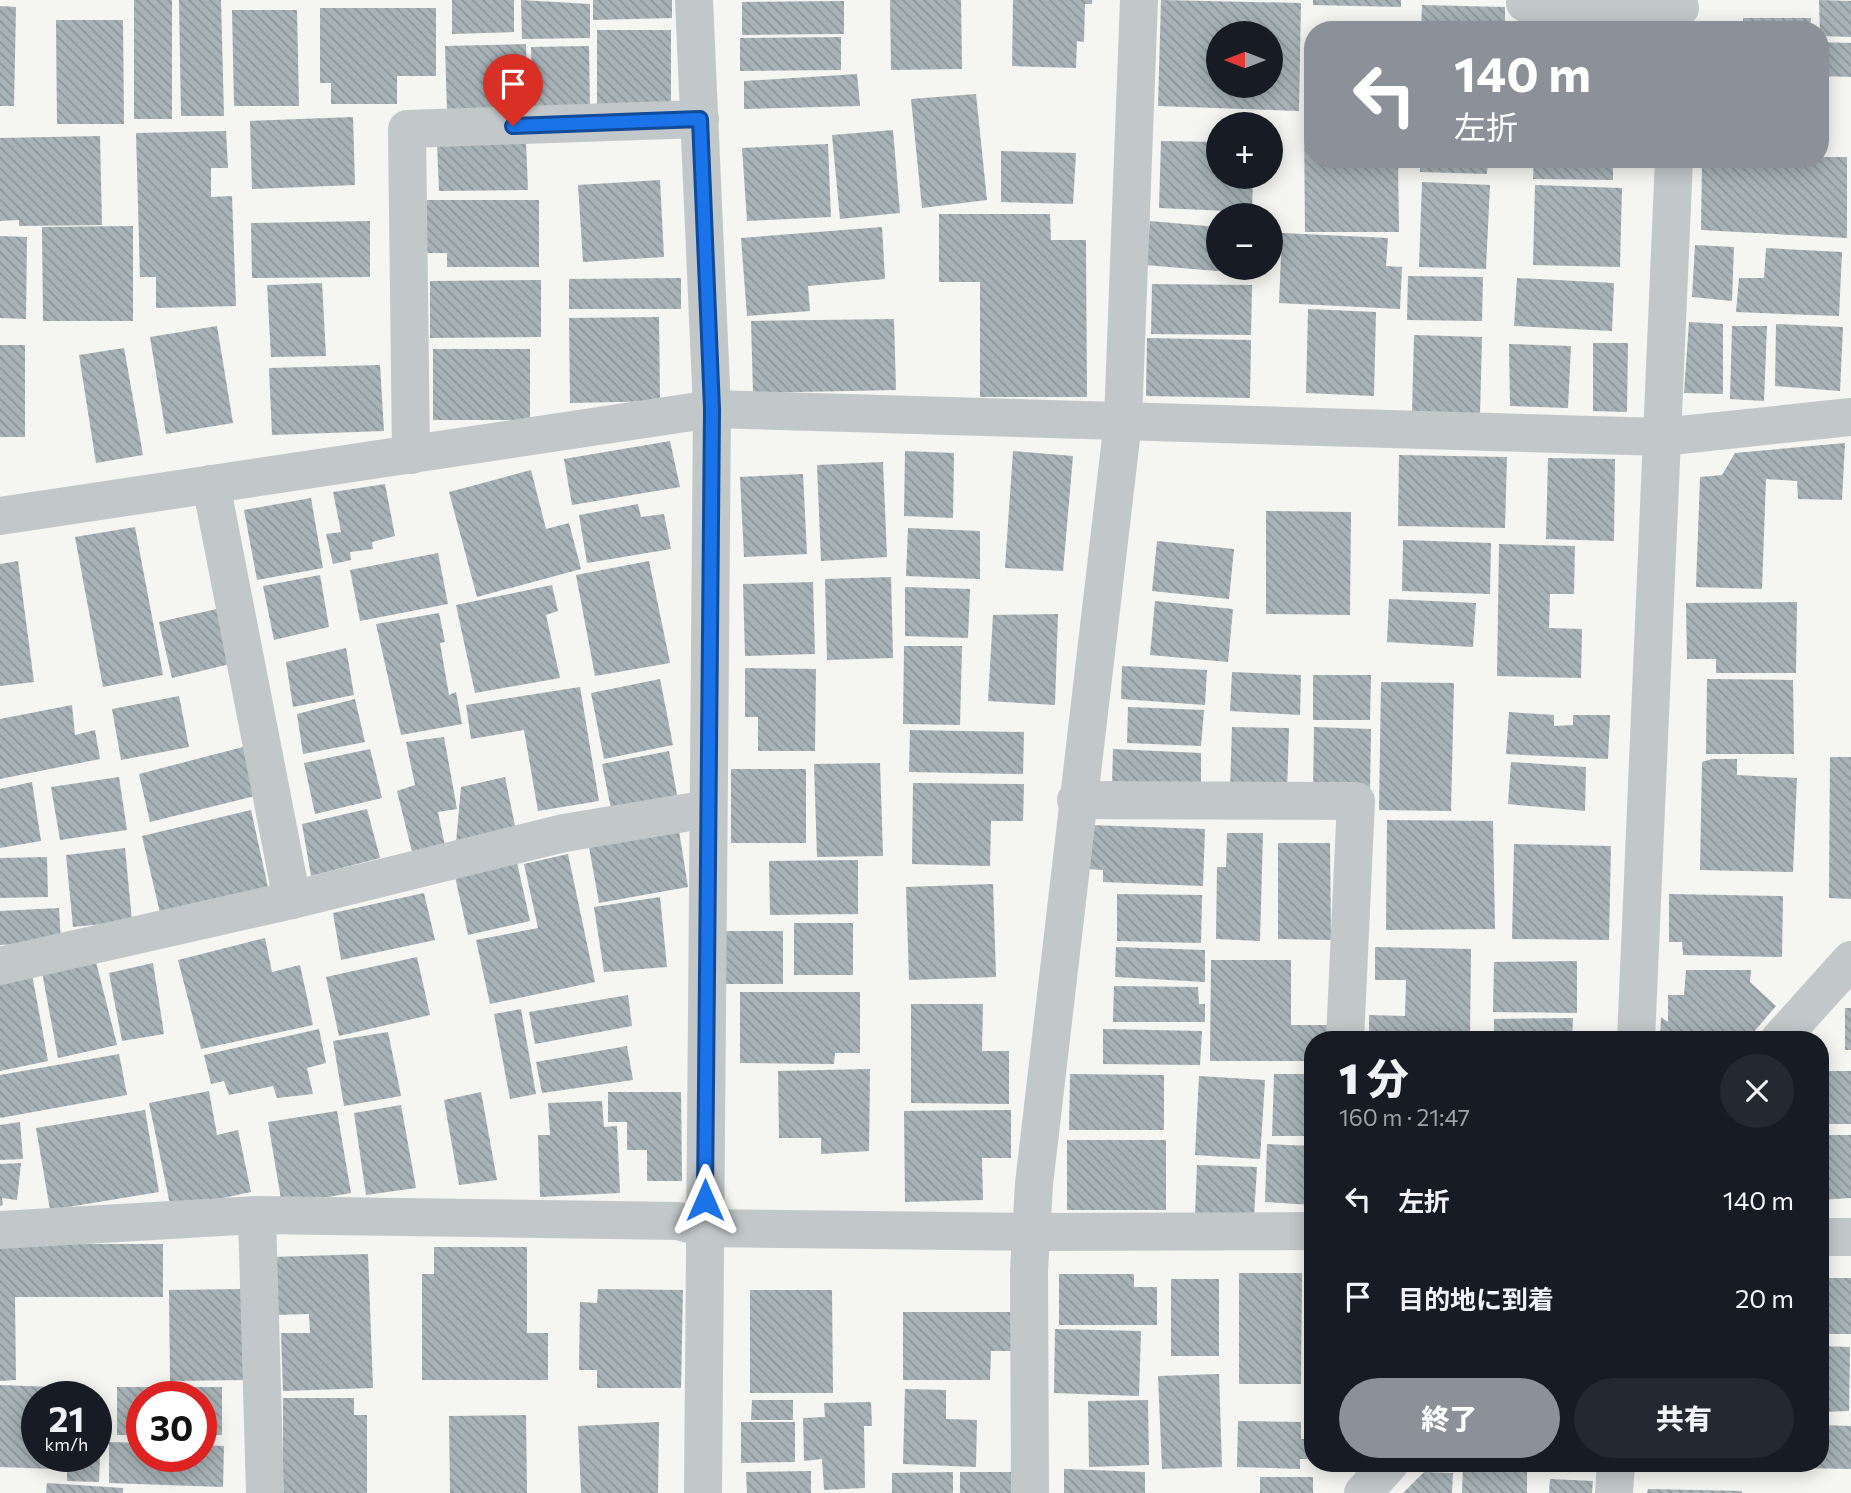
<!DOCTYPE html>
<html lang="ja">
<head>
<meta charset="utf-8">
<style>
  :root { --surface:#171b24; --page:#242831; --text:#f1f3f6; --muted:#9ea1a6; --accent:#8c9099 }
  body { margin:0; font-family:Commissioner,"Noto Sans JP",sans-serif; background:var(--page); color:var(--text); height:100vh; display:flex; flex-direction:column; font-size:26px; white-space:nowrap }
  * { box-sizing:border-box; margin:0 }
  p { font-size:23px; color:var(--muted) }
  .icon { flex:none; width:38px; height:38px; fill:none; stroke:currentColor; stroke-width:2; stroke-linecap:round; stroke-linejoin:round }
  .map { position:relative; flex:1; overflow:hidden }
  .side { position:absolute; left:1304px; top:1031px; width:525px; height:441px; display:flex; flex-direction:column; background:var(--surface); border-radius:28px; box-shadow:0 4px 18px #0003 }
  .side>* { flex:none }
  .hud { position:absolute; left:1304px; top:21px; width:525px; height:147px; border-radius:28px; box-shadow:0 4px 18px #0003; background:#8c9099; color:#fff; overflow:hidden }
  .needle { width:46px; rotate:270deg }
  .buttons { position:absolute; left:1206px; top:21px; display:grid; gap:14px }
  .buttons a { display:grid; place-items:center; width:77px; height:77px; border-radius:50%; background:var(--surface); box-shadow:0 4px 18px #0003; font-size:35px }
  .speed { position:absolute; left:21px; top:1381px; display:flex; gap:14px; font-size:35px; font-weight:700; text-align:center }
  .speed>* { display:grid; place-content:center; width:91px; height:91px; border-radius:50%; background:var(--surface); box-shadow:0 4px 18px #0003; line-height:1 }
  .speed small { font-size:18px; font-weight:400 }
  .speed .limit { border:10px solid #d22; background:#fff; color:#111 }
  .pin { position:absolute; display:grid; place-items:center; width:60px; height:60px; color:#fff; margin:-72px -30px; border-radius:50% 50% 50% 0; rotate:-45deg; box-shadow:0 0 7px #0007 }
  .pin .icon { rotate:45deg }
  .me { position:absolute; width:77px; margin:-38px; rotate:0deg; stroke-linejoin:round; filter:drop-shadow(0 0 5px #0008) }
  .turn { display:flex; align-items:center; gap:24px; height:147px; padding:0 35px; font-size:32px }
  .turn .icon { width:91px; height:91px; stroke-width:2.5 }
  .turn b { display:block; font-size:49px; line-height:60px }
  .round { display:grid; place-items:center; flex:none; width:74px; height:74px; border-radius:37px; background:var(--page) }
  .headline { display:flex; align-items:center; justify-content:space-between; height:119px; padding:0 35px }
  h1 { font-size:42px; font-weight:800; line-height:52px }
  .primary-button { display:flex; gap:14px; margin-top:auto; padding:14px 35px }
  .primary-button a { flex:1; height:80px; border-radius:42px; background:var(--accent); color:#fff; font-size:28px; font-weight:800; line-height:80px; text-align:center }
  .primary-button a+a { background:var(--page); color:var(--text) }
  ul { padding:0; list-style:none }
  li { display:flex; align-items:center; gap:21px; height:98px; padding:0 35px }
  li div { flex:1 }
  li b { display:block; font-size:26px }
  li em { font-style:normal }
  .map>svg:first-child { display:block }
  .building { fill:url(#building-back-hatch); fill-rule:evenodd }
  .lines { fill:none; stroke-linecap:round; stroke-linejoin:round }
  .minor { stroke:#c2c7ca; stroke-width:38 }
  .route-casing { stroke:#114b97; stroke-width:18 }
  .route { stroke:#1a73e8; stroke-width:12 }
</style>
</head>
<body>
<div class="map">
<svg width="1851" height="1493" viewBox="0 0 1851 1493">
  <defs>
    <pattern id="building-back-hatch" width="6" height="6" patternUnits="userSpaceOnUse" patternTransform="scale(1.75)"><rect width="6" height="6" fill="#a8b3b7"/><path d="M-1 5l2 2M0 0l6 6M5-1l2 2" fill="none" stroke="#8c969a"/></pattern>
  </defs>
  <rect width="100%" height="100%" fill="#f5f5f1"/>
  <g class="building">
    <rect x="134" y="0" width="38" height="119"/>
    <path d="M179,0H221L224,116H181Z"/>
    <path d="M452,0H514V32L452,34Z"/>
    <path d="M521,0L590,4V38L522,39Z"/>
    <path d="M593,0H672V18L593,20Z"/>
    <path d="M890,0H961L962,69L891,70Z"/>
    <path d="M1013,0H1092V4H1085L1084,42L1077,41L1076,68L1012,66Z"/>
    <path d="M1161,0L1301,3L1299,111L1158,106ZM1218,33H1270V86H1218Z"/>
    <path d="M1313,0H1401V7L1313,5Z"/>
    <path d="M1819,0L1851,1V37L1820,36Z"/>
    <path d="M844,1V34L742,35V2Z"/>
    <path d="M1422,5L1505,7V30H1421Z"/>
    <path d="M0,6L16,7L14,106H0Z"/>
    <path d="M320,8H436V76H397V104H331V83H320Z"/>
    <path d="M232,10H297L299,106H234Z"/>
    <path d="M1743,18H1811L1810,30H1743Z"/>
    <path d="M56,20H123L124,124H57Z"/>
    <rect x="597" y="30" width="74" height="81"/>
    <path d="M841,37V70L740,71V38Z"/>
    <path d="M1820,42L1851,43V77L1820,76Z"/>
    <path d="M526,44L528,111L447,112L445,46Z"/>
    <path d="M589,46L590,112L533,114L531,47Z"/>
    <path d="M857,74L860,106L744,109V81Z"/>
    <path d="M1820,81L1828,82L1826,147H1820Z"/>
    <path d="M976,94L987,200L922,208L911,99Z"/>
    <path d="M353,117L355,185L252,189L250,121Z"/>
    <path d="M893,130L900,213L840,219L832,135Z"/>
    <path d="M1304,130H1312V159H1398L1399,232H1305Z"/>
    <path d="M226,131L228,168H211V197L232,196L236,306L156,308V277H140L136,133Z"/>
    <path d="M100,136L102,225L19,226V220L0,221V138Z"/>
    <path d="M1161,141L1218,142V177H1253L1252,212L1159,208Z"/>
    <path d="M526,142L528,190L439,191L437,143Z"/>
    <path d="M828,144L831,217L747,221L742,148Z"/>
    <path d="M1001,151L1076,153L1073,204L1001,202Z"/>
    <path d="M1820,157H1847V238L1701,230L1702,159H1820Z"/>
    <path d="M1420,159H1488L1487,174L1420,172Z"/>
    <path d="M1534,159H1613V180L1533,179Z"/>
    <path d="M660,180L664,257L583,262L578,185Z"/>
    <path d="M1422,182L1490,185L1486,269L1419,267Z"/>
    <path d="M1535,185L1622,188L1620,267L1533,265Z"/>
    <path d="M424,200H539V267H447V253H424Z"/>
    <path d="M939,214H1050L1051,240H1086L1087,397H980V282H939Z"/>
    <path d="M370,221V277L252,278L251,223Z"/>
    <path d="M1150,221L1218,227V268H1253V274L1145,265Z"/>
    <path d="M133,226V321H43L42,227Z"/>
    <path d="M882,227L885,279L808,286L810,311L747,316L741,238Z"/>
    <path d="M1282,233L1388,238L1386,266L1402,267L1400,309L1279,303Z"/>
    <path d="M0,236L27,237L26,319L0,318Z"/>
    <path d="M1695,245L1734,247L1732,301L1692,297Z"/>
    <path d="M1766,248L1842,252L1839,316L1736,312L1739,278H1764Z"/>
    <path d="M1408,276L1483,277L1482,321L1407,320Z"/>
    <path d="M681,278V309H569V279Z"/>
    <path d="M1517,278L1614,283L1612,331L1514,326Z"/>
    <path d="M541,280V337L430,338V281Z"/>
    <path d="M322,283L326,356L271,357L267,285Z"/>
    <path d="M1152,284L1252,285L1251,335L1151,334Z"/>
    <path d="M1308,309L1376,312L1374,396L1306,393Z"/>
    <path d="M659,317L660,401L570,403L569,318Z"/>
    <path d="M894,319L896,390L753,393L751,321Z"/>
    <path d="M1689,322L1723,324V394L1684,393Z"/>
    <path d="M1776,324L1843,327L1840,391L1775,386Z"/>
    <path d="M217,326L233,423L166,434L150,337Z"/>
    <path d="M1732,326H1767L1764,401L1730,399Z"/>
    <path d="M1414,335L1482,337L1480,415L1412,413Z"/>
    <path d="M1147,338L1251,340L1250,398L1146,396Z"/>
    <path d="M1593,343H1628L1627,412L1593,411Z"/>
    <path d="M1509,344L1571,346L1568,408L1510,406Z"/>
    <rect x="0" y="345" width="25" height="92"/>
    <path d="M124,348L143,455L96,463L79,355Z"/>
    <rect x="433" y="349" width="97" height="71"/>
    <path d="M380,365L384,431L272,435L269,368Z"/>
    <path d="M670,441L680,487L572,505L564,459Z"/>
    <path d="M1845,443L1842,500L1798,499L1797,481L1766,479L1762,589L1696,587L1700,477L1722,475L1735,453Z"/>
    <path d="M905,451L954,453L953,518L904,516Z"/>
    <path d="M1013,451L1073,456L1063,571L1005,568Z"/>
    <path d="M1399,455L1507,457L1505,528L1398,526Z"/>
    <path d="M1548,458L1615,459L1614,541L1546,539Z"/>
    <path d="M883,462L887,557L821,561L817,465Z"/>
    <path d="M531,470L546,529L569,523L581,569L477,597L449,492Z"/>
    <path d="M803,474L807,554L744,557L740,477Z"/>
    <path d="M385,484L395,536L372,542L373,549L350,552L351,560L333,564L326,534L341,532L333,492Z"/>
    <path d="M311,498L323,568L257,580L244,510Z"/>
    <path d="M638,504L641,517L664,514L671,549L587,563L579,515Z"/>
    <path d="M1266,511L1351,512L1350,615L1266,614Z"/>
    <path d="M135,527L163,675L103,687L75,537Z"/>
    <path d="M908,528L980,531V579L906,576Z"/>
    <path d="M1403,540L1491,543L1490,594L1402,591Z"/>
    <path d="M1157,541L1234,549L1229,599L1152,591Z"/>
    <path d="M1499,544L1575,546L1574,594H1550L1549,628L1582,629L1581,678L1497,676Z"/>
    <path d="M438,553L448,604L360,621L350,570Z"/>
    <path d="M18,561L34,682L0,686V564Z"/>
    <path d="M649,561L670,663L595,676L576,575Z"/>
    <path d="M320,575L329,627L274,640L263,586Z"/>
    <path d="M891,577L893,658L827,660L825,579Z"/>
    <path d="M813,582L815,654L745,656L743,584Z"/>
    <path d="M552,585L558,611L546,615L560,678L475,693L456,605Z"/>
    <path d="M905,587L970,589L968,638L905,636Z"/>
    <path d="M1389,599L1476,603L1473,647L1387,642Z"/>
    <path d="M1155,601L1233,609L1228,662L1150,655Z"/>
    <path d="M1797,602L1796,673H1716V659H1687L1686,603Z"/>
    <path d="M221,608L234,663L172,678L159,622Z"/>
    <path d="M439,613L445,642L440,643L449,695L456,692L462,724L401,735L376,624Z"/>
    <path d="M1058,614L1055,705L988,701L993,615Z"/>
    <path d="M904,646H962L960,725L903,724Z"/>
    <path d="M346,648L354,695L293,707L286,662Z"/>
    <path d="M1122,666L1207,670L1205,705L1121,699Z"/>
    <path d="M745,668L816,669L815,751H758V717H745Z"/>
    <path d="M1232,672L1301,675L1300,715L1230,711Z"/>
    <path d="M1313,675H1371L1370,720H1313Z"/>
    <path d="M660,679L673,745L604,759L591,693Z"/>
    <path d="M1707,679L1793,680L1794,754H1706Z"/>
    <path d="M1381,682L1454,683L1451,811L1379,810Z"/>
    <path d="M580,687L599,801L538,811L524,730L471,739L466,705Z"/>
    <path d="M179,696L189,747L121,760L112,709Z"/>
    <path d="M355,699L365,742L303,754L297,714Z"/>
    <path d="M72,705L75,735L95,730L100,759L0,779V719Z"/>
    <path d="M1128,707L1204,710L1201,746L1127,743Z"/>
    <path d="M1509,712L1554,715V726L1573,725V715H1610L1608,759L1506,754Z"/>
    <path d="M1232,727L1289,728L1287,792L1230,790Z"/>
    <path d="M1314,727L1371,729L1370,792L1313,790Z"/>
    <path d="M910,730L1024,732L1023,774L909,772Z"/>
    <path d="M444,737L457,809L438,812L446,851L414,860L397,791L415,785L406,742Z"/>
    <path d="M243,747L255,796L150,822L139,774Z"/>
    <path d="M370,749L382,798L315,814L304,763Z"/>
    <path d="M1113,749L1201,753V790L1112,785Z"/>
    <path d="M669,751L677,795L611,809L602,764Z"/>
    <path d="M1830,757H1851V899L1829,898Z"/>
    <path d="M1712,759H1737V775L1797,778L1793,872L1700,870L1702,762Z"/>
    <path d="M1511,762L1586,767L1585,811L1508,804Z"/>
    <path d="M880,763L883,856L817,857L814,764Z"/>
    <rect x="731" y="769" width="75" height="74"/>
    <path d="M119,777L127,830L60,840L51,787Z"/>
    <path d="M505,777L516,831L456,843L461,787Z"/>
    <path d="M32,782L41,841L0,848V789Z"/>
    <path d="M913,783L1024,784L1023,821H991L990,866L912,864Z"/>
    <path d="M367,809L380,858L311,876L302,824Z"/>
    <path d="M251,810L269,892L161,917L142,836Z"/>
    <path d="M1387,820L1493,821L1495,929L1386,930Z"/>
    <path d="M1089,825L1205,829L1203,886L1103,882V870L1087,869Z"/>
    <path d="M679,831L688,887L599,903L589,847Z"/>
    <path d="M1227,833H1263L1260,941L1216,939L1217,867H1226Z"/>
    <path d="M1278,843H1330L1331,940L1278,939Z"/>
    <path d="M1514,844L1611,846L1609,940L1512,939Z"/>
    <path d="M125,848L132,921L73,927L66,855Z"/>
    <path d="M568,854L595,982L490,1004L476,940L538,928L524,864Z"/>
    <path d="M47,857L48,897L0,898V858Z"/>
    <path d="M516,858L530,921L468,935L454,872Z"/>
    <path d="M858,860V914L770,915L769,861Z"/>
    <path d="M993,884L996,977L909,980L906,887Z"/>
    <path d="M424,893L435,940L341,960L333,913Z"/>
    <path d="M1117,894L1202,895L1201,943L1117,941Z"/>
    <path d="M1669,894L1783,896L1782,957L1683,955L1682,942H1669Z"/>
    <path d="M660,897L667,967L604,972L594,907Z"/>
    <path d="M59,908L61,942L0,945V911Z"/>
    <rect x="794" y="923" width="59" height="52"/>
    <rect x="724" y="931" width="59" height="53"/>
    <path d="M265,938L272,972L300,965L313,1025L201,1049L178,960Z"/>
    <path d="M1116,947L1205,950V982L1115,977Z"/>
    <path d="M1375,947L1471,949L1470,1040H1369V1015L1405,1016L1406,980H1375Z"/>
    <path d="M417,957L430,1015L339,1036L326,977Z"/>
    <path d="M1211,960H1291V1025H1331V1040H1312V1061H1210Z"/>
    <path d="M1577,961V1013L1493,1012L1494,962Z"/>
    <path d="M96,962L117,1045L58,1058L42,972Z"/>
    <path d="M153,963L164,1034L122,1041L109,973Z"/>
    <path d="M1686,970H1751L1750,982L1776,1006L1747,1040H1660L1661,1017L1668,1022V995H1684Z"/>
    <path d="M32,974L48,1061L0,1071V980Z"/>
    <path d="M1114,986L1198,987L1199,1004H1205V1022H1113Z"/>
    <path d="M740,992H860V1053H835L834,1064L740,1063Z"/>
    <path d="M628,995L632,1026L535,1044L529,1012Z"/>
    <path d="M911,1004H983L982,1051H1009V1104L911,1103Z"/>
    <rect x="1845" y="1008" width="6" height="42"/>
    <path d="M521,1009L536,1094L510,1099L494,1014Z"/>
    <path d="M1573,1018L1572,1040H1494V1019Z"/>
    <path d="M319,1029L326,1063L307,1068L313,1094L277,1098L273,1086L229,1095L224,1081L211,1084L204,1055Z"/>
    <path d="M1103,1029L1202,1031L1200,1065L1103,1064Z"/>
    <path d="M388,1032L401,1096L344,1106L333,1041Z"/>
    <path d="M627,1046L633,1080L542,1093L536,1062Z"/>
    <path d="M119,1054L127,1095L0,1118V1075Z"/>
    <path d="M870,1069L869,1151L821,1154V1138H779L778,1071Z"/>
    <rect x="1820" y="1071" width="31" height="53"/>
    <path d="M1070,1074L1164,1075V1130H1069Z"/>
    <path d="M1274,1074H1312V1136H1272Z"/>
    <path d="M1199,1076L1265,1080L1260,1159L1195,1155Z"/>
    <path d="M209,1091L217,1135L238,1130L251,1192L171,1209L149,1103Z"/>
    <path d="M481,1092L497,1180L459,1185L444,1100Z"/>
    <path d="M608,1092H681L682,1181H647V1150H627V1122H608Z"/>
    <path d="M602,1101L604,1127L617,1126L620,1193L540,1197L538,1135H550L548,1103Z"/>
    <path d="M401,1105L416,1188L366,1195L354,1113Z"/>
    <path d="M145,1110L159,1192L50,1210L36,1128Z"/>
    <path d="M1011,1110V1158H982L983,1200L905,1202L904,1111Z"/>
    <path d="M337,1111L351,1193L282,1205L268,1122Z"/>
    <path d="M20,1122L23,1159L0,1160V1125Z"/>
    <path d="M1820,1135H1851V1198L1820,1200Z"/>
    <rect x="1067" y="1140" width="99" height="70"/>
    <path d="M1267,1144L1312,1146L1311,1205L1265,1202Z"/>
    <path d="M21,1163L17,1200L2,1198L3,1205L0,1206V1164Z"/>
    <path d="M1197,1165L1257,1167L1254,1217L1195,1215Z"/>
    <path d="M0,1244H163V1297H15L16,1380L0,1381Z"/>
    <path d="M434,1247H527V1333H548V1380H422V1274H434Z"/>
    <path d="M368,1254L373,1388L283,1391L281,1333H310L309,1314L274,1315L272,1257Z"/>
    <path d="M1239,1273H1302L1301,1384H1239Z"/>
    <path d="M1059,1274H1134V1287H1157V1325H1059Z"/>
    <rect x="1820" y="1278" width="31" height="56"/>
    <rect x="1171" y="1279" width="48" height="77"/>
    <path d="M245,1289V1380L170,1381L169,1290Z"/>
    <path d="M598,1289L683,1290L681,1388H597V1370H579L580,1302L597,1303Z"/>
    <path d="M750,1290H832L833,1393H750Z"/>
    <path d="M903,1312H1014V1351H991L990,1380H903Z"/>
    <path d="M1055,1329L1141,1331L1139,1396L1054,1393Z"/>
    <path d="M1820,1346L1850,1347L1849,1411L1820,1412Z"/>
    <path d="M1219,1374L1222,1467L1162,1469L1158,1376Z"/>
    <path d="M0,1385L81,1388L80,1396H37V1456H55L54,1469L0,1467Z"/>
    <path d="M117,1387H222V1435H201V1396H142V1435H117Z"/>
    <path d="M905,1389L946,1390V1419L977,1420L976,1467L903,1464Z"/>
    <path d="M283,1398H354V1415H367V1493H283Z"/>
    <path d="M752,1400H793V1420H751Z"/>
    <path d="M1148,1400L1149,1465L1089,1467L1088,1401Z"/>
    <path d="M871,1402L872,1426H864L865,1488L824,1490L822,1459L804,1461L803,1418L825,1417L824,1403Z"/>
    <path d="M526,1415L527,1493H450L449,1416Z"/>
    <path d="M1238,1421L1301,1422V1439H1312V1459H1300V1469L1237,1467Z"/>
    <path d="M659,1422L658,1493H581L578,1426Z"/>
    <path d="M741,1422H795V1462L741,1463Z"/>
    <path d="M1820,1425L1851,1426V1469L1796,1468V1463H1820Z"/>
    <rect x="96" y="1435" width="6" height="11"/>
    <path d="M109,1442L142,1443V1456H201V1445L224,1446L223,1487L109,1483Z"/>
    <path d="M67,1456L100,1457L99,1482L67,1481Z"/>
    <path d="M1704,1463H1774V1472L1704,1469Z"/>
    <path d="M1463,1465L1527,1468V1493H1462Z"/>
    <path d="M1064,1469L1145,1472V1493H1064Z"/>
    <path d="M811,1471V1493H747L746,1472Z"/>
    <path d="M953,1472V1493H892V1473Z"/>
    <rect x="960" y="1472" width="66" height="21"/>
    <path d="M1424,1472L1453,1473L1452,1493H1403Z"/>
    <rect x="1260" y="1477" width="53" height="16"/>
    <path d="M1550,1479L1593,1481L1592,1493H1549Z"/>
    <path d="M47,1483L123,1488V1493H46Z"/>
    <path d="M1648,1489L1742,1491V1493H1647Z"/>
  </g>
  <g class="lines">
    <g class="minor">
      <path d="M694,0L712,409L703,1493"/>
      <path d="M1525,3L1680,8"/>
      <path d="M411,455L407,129L700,119"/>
      <path d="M211,484L292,900"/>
      <path d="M0,516L712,409L1662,437L1851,417"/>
      <path d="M1076,800L1356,801L1345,1040"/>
      <path d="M0,966L292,900L564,833L708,809"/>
      <path d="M1636,1040L1674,159"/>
      <path d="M1779,1040L1851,960"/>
      <path d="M257,1215L265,1493"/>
      <path d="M0,1230L257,1215L678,1221L705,1228L1031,1232L1312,1231"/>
      <path d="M1820,1237H1851"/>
      <path d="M1030,1493L1029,1271L1034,1184L1123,421L1139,0"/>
      <path d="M1363,1493L1390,1463"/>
      <path d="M1614,1493L1616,1463"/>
    </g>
  </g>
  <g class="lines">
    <g class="route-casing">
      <path id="route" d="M513,126L700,119L712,409L705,1200"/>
    </g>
    <use href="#route" class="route"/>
  </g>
</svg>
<div class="buttons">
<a><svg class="needle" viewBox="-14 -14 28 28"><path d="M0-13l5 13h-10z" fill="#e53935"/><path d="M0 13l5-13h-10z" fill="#9ea1a6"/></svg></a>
<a>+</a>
<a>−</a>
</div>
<div class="speed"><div>21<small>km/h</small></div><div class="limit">30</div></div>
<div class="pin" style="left:513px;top:126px;background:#d93025"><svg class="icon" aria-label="arrive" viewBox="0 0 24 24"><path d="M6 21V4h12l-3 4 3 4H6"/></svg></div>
<svg class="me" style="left:705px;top:1200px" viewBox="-20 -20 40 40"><path d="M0-17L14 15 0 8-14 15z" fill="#1a73e8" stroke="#fff" stroke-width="4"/></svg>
<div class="hud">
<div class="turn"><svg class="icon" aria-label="left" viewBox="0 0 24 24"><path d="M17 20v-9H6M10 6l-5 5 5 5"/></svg><div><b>140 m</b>左折</div></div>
</div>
<section class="side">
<div class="headline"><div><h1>1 分</h1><p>160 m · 21:47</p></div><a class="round"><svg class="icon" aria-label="close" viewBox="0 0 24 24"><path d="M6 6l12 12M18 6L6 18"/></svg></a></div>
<ul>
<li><svg class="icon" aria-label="left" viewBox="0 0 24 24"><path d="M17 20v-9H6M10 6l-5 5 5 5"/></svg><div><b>左折</b></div><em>140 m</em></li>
<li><svg class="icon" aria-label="arrive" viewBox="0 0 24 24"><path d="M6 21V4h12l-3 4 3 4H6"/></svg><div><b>目的地に到着</b></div><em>20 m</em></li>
</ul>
<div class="primary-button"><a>終了</a><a>共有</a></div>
</section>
</div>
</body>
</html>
